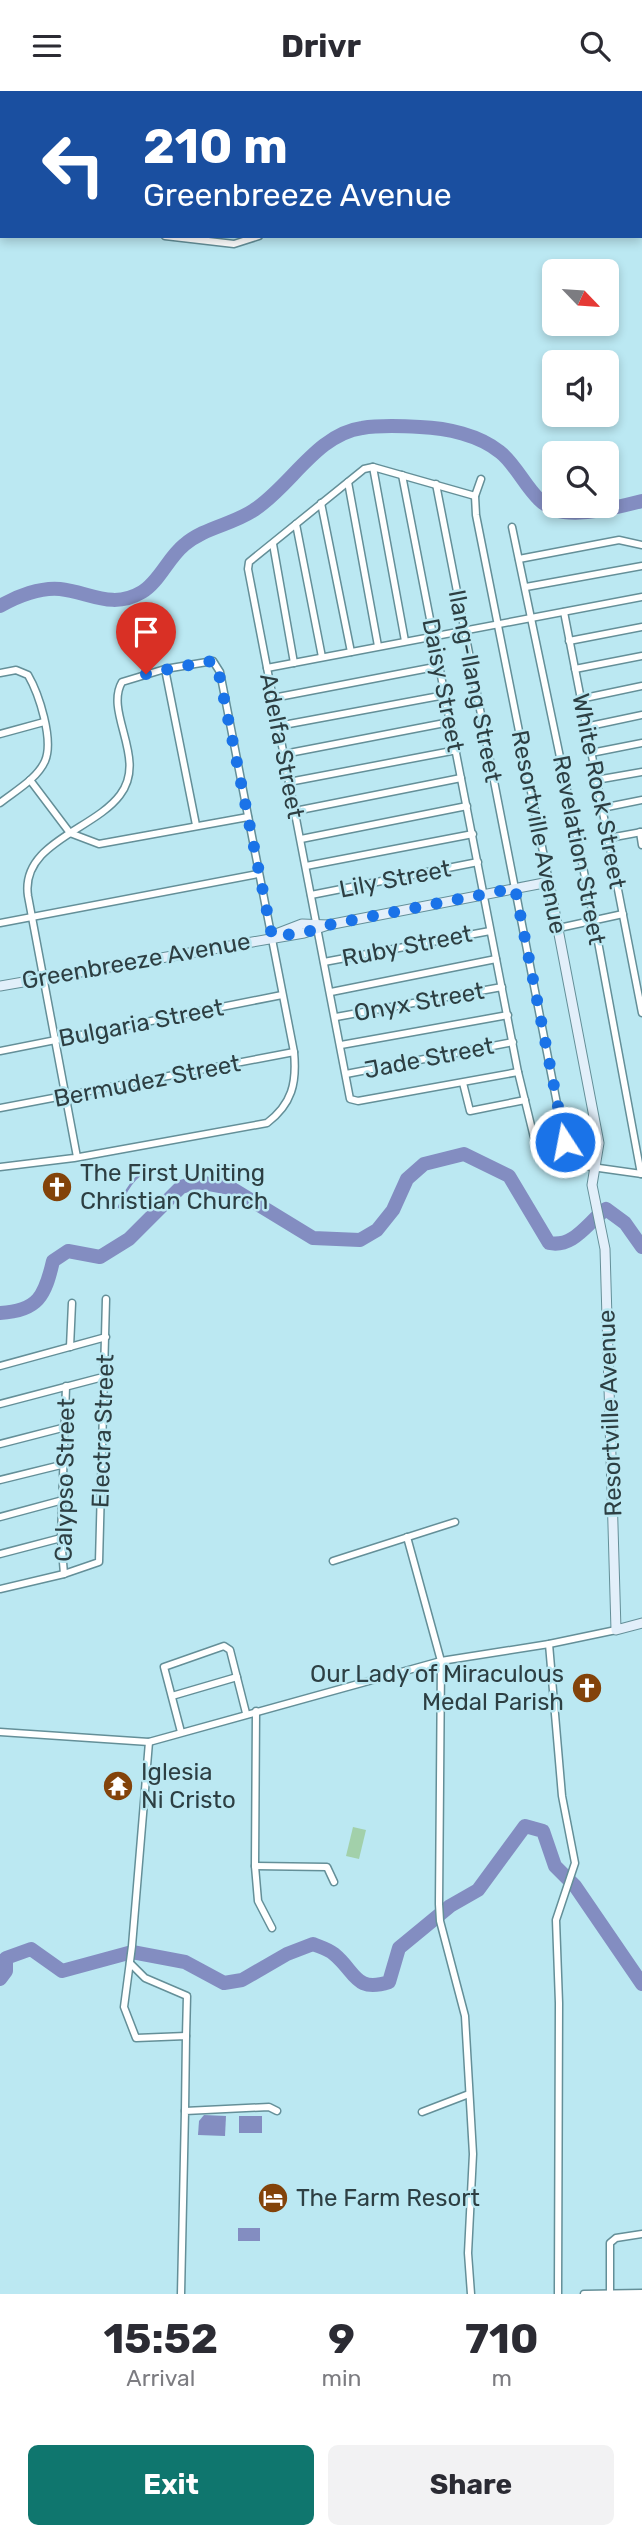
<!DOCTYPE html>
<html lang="en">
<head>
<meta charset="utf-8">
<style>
  :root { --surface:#fff; --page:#f2f2f3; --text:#2b2b33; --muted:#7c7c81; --accent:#0f766e }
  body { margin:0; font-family:Rubik,sans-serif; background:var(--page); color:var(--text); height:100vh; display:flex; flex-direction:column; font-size:26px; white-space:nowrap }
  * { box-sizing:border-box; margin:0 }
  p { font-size:23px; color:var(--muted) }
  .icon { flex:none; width:38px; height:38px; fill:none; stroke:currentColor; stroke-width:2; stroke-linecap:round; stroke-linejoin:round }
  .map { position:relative; height:2203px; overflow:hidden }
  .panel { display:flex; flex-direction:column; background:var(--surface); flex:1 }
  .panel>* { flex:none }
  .guide { position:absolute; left:0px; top:0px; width:642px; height:147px; box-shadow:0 4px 10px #0003; background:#1a4fa0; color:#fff; overflow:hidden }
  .needle { width:46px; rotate:115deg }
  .controls { position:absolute; left:542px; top:168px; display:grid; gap:14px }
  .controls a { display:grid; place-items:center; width:77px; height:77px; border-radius:10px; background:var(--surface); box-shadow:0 4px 10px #0003; font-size:35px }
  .pin { position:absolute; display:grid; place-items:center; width:60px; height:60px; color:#fff; margin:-72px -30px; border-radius:50% 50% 50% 0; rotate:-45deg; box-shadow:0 0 7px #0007 }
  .pin .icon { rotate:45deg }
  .me { position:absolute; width:77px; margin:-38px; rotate:349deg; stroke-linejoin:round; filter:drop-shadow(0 0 5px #0008) }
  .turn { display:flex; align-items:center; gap:24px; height:147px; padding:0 28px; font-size:32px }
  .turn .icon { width:91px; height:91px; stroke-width:2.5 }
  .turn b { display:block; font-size:49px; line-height:60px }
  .eta { display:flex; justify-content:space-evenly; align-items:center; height:119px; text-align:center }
  .eta b { font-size:42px; font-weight:700; line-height:49px }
  .primary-button { display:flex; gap:14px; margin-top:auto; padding:14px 28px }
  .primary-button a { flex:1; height:80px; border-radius:10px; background:var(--accent); color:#fff; font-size:28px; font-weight:700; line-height:80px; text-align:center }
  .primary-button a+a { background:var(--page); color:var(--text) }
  header { display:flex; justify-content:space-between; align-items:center; height:91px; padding:0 28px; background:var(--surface); font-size:32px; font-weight:700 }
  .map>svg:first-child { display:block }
  .green { fill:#a2d0aa }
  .water { fill:#838dc1 }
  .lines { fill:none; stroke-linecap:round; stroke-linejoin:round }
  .stream { stroke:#838dc1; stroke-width:2.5 }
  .river { stroke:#838dc1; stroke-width:14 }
  .street-casing { stroke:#648f98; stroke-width:9 }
  .secondary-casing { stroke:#648f98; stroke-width:11 }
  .street { stroke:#fff; stroke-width:6 }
  .secondary { stroke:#e2effa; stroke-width:9 }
  .route { stroke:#1a73e8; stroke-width:12; stroke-dasharray:0 21.6 }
  .labels { text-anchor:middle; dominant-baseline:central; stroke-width:5; stroke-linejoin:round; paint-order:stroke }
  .street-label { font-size:24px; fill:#2d3f43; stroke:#bbe8f2 }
  .poi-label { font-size:24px; fill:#2d3f43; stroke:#bbe8f2; text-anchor:start }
</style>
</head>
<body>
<header><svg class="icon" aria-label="menu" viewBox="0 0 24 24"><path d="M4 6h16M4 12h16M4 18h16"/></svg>Drivr<svg class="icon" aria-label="search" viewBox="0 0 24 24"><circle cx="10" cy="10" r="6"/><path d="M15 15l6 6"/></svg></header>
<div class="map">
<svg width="642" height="2203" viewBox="0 0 642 2203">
  <rect width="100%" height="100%" fill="#bbe8f2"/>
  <path class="green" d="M353,1736L366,1739L359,1768L346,1765Z"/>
  <g class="water">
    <path d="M204,2024L226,2025L225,2045L198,2044L199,2030Z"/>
    <rect x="239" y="2025" width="23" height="17"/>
    <rect x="238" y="2137" width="22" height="13"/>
  </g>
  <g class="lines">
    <path class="stream" d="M119,1116C126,1098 139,1074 163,1079L177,1091L189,1094"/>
    <g class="river">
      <path d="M0,515C17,505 41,496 60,498C89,501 112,519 142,501C159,491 168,467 184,454C205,436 232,434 254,419C290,396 317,343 362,337C380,334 402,335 420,336C447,337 479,344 500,361C522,378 532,417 564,421C589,424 618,416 642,410"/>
      <path d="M0,1222C38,1220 45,1205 53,1170L68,1160L100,1166L129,1148L181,1096L198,1091L231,1097L313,1147L360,1149L377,1139L393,1119L407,1088L424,1073L464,1063L509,1085L549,1152C574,1157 587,1132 606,1118L625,1132L642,1156"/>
      <path d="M0,1888L6,1880V1867L31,1858L62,1880L132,1861L185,1871L224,1892L242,1889L287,1863L313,1853C320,1856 328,1858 334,1863C356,1881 355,1902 389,1891L399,1857L450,1815L478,1799L525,1735L543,1740L555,1775L575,1795L642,1893"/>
    </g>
    <g class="street-casing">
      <g id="street">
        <path d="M429,2V0"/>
        <path d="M0,43L2,45"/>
        <path d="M0,118L2,116"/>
        <path d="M165,145L234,153L259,145"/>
        <path d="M373,376L405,550"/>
        <path d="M402,384L518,981L538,1063L542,1069L642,1083"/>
        <path d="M481,388L475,405L476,424L549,791"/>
        <path d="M348,391L378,555"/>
        <path d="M436,393L569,1074"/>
        <path d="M475,405L373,376L364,378L249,471L248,478L350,1008L358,1010L518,981"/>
        <path d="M321,412L351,561"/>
        <path d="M296,433L322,566"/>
        <path d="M512,436L594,829L641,1083"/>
        <path d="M273,453L294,572"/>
        <path d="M519,468L619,449L642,454"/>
        <path d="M526,496L642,475"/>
        <path d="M564,521L642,922"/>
        <path d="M569,550L642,536"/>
        <path d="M267,577L642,506"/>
        <path d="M165,578L196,734"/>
        <path d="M575,578L642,565"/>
        <path d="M0,582L16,579L28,584C39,603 54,649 45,670C37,688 15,700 0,712"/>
        <path d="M273,607L440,575"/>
        <path d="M580,608L642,595"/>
        <path d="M278,635L445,604"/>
        <path d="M585,636L642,624"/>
        <path d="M0,643L44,631"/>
        <path d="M591,662L642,652"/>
        <path d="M284,663L450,631"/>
        <path d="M30,689L70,742L99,753L248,726"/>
        <path d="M596,689L642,681"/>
        <path d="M289,691L457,659"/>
        <path d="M602,717L642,709"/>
        <path d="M295,720L461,687"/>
        <path d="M640,741L642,754"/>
        <path d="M609,747L642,741"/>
        <path d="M301,748L467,715"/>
        <path d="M306,775L473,743"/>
        <path d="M311,804L478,771"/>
        <path d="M0,832L258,783"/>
        <path d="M559,837L623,823"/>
        <path d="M324,871L490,840"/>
        <path d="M331,901L496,868"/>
        <path d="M336,926L502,896"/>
        <path d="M341,954L508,924"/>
        <path d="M0,960L282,904"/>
        <path d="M346,983L513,951"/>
        <path d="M463,992L470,1020L525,1009"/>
        <path d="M0,1017L294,961"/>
        <path d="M0,1076L74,1067L267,1032C292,1013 297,992 294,961L220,581L213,570L165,578L122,591C104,622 148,668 120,704C94,739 20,752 28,805L77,1066"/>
        <path d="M70,1256L72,1212"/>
        <path d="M0,1275L106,1246"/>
        <path d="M0,1313L103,1286"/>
        <path d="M0,1353L66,1336"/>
        <path d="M0,1389L65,1373"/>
        <path d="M0,1426L63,1409"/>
        <path d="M407,1446L441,1570L439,1813L440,1830L465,1925L473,2063L468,2162L471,2203"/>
        <path d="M0,1463L61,1447"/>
        <path d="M333,1470L455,1431"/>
        <path d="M64,1483L61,1447L66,1295"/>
        <path d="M0,1498L64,1483L99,1471L106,1208"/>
        <path d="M549,1553L562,1705L575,1772L556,1829L559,1912L558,2203"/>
        <path d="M172,1605L237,1586"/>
        <path d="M256,1620L255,1775L258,1810L272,1837"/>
        <path d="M0,1641L149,1651L441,1570L549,1553L616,1539"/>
        <path d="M181,1641L164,1576L224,1555L230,1559L246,1622"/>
        <path d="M149,1651L132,1855L124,1916L136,1947L186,1945L185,2020"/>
        <path d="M255,1775L327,1776L334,1791"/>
        <path d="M130,1872L145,1887L187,1905L186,1945"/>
        <path d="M422,2021L469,2003"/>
        <path d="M181,2203L185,2020L269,2016L277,2020"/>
        <path d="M584,2203L642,2202"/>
        <path d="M610,2203V2152L616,2147L642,2143"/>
      </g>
    </g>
    <g class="secondary-casing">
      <g id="secondary">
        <path d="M276,843L302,833L328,834"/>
        <path d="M0,895L304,842L328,834L549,791L599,1052L592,1094L605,1158L616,1539L642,1532"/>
      </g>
    </g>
    <use href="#street" class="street"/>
    <use href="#secondary" class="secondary"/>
  </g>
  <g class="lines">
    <path class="route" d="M146,583L208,570L217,573L272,845L304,842L328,834L515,797L565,1051"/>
  </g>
  <defs>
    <g id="church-disc" transform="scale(1.575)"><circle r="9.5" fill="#83430a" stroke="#bbe8f2"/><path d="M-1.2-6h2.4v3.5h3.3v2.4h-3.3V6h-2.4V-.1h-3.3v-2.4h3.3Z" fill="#fff"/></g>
    <g id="temple-disc" transform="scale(1.575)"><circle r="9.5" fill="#83430a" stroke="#bbe8f2"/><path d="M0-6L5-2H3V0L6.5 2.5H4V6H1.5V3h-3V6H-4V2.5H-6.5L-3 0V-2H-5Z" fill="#fff"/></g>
    <g id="hotel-disc" transform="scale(1.575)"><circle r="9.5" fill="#83430a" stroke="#bbe8f2"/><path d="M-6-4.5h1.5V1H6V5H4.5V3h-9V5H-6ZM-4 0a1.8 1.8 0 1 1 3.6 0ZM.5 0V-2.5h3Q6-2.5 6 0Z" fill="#fff"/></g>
  </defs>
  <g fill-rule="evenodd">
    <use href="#church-disc" x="57" y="1096"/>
    <use href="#church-disc" x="587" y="1597"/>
    <use href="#temple-disc" x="118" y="1695"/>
    <use href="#hotel-disc" x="273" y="2107"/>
  </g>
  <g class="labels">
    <g class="street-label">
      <text transform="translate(443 594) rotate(79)">Daisy Street</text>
      <text transform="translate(475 595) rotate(79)">Ilang-Ilang Street</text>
      <text transform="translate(282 655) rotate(79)">Adelfa Street</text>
      <text transform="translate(599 700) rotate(79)">White Rock Street</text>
      <text transform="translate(539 741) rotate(79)">Resortville Avenue</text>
      <text transform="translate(579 759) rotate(79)">Revelation Street</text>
      <text transform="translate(395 788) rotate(-11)">Lily Street</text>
      <text transform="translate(407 855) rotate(-11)">Ruby Street</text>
      <text transform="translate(136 870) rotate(-10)">Greenbreeze Avenue</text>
      <text transform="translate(419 911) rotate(-10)">Onyx Street</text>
      <text transform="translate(141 932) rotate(-11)">Bulgaria Street</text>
      <text transform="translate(429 967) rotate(-11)">Jade Street</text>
      <text transform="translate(147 990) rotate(-11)">Bermudez Street</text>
      <text transform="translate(610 1322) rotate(-92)">Resortville Avenue</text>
      <text transform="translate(103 1340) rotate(-88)">Electra Street</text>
      <text transform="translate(65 1389) rotate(-89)">Calypso Street</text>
    </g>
    <g class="poi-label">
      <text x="80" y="1082">The First Uniting<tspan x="80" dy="28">Christian Church</tspan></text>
      <text x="564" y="1583" text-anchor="end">Our Lady of Miraculous<tspan x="564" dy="28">Medal Parish</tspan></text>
      <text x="141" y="1681">Iglesia<tspan x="141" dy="28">Ni Cristo</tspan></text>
      <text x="296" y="2107">The Farm Resort</text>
    </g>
  </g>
</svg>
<div class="controls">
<a><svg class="needle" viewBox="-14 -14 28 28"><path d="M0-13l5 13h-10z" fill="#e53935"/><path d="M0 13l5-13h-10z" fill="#7c7c81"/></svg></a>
<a><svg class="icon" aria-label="sound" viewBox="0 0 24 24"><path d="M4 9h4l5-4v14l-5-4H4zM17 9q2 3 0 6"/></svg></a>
<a><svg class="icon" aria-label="search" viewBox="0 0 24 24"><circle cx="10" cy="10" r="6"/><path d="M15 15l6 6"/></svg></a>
</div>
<div class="pin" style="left:146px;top:583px;background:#d93025"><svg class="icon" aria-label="arrive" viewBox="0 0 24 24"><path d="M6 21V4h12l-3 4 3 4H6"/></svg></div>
<svg class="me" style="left:565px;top:1051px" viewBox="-20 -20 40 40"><circle r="17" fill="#1a73e8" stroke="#fff" stroke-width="3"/><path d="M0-11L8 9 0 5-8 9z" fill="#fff"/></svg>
<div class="guide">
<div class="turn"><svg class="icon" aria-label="left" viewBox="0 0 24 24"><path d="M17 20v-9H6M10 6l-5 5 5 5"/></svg><div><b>210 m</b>Greenbreeze Avenue</div></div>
</div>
</div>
<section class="panel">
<div class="eta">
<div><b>15:52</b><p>Arrival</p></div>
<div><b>9</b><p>min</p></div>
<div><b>710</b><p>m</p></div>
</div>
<div class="primary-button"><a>Exit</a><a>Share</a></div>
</section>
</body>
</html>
